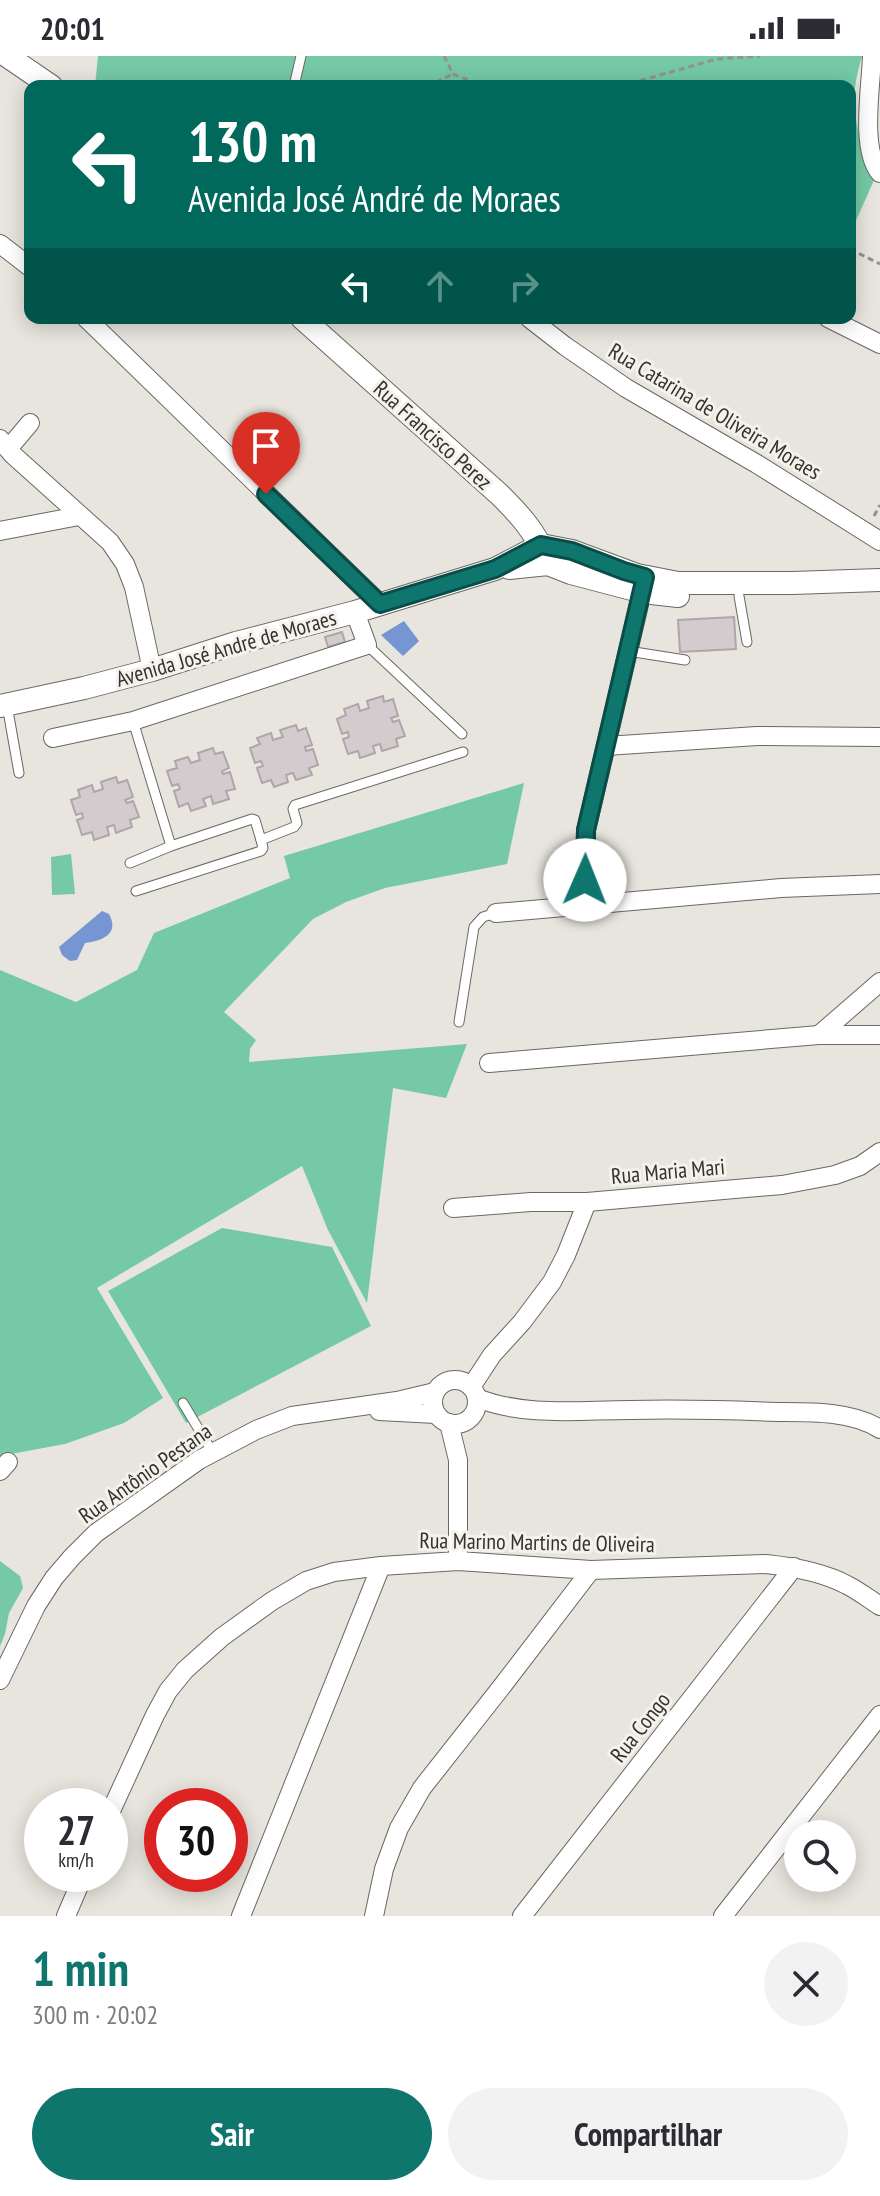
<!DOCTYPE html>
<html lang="pt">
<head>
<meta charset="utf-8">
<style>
  :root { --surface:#fff; --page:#f2f2f3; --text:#2b2b33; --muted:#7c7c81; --accent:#0f766e }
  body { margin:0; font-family:"PT Sans Narrow",sans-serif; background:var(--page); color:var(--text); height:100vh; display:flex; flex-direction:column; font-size:30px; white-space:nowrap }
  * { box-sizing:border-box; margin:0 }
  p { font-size:26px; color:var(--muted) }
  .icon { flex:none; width:44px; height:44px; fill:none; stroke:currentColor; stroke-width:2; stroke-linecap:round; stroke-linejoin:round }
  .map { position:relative; height:1860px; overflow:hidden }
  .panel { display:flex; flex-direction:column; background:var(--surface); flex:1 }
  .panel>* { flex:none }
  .banner { position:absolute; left:24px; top:24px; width:832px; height:244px; border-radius:16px; box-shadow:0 4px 20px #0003; background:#00695c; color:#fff; overflow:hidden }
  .buttons { position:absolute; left:784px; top:1764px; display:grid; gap:16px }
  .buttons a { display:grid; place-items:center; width:72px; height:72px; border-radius:50%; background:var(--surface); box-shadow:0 4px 20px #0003; font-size:40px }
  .speed { position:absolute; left:24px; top:1732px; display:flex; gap:16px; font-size:40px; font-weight:700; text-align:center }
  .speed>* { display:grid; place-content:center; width:104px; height:104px; border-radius:50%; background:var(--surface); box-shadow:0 4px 20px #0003; line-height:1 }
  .speed small { font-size:20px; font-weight:400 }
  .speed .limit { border:12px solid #d22; background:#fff; color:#111 }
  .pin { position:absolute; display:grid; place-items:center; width:68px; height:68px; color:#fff; margin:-82px -34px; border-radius:50% 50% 50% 0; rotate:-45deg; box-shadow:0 0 8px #0007 }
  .pin .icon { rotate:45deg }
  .me { position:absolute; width:88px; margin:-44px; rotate:1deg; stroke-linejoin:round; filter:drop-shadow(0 0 6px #0008) }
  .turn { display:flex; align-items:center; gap:28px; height:168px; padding:0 32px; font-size:36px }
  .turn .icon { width:104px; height:104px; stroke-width:2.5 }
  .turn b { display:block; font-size:56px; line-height:68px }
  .lanes { display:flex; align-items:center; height:76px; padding:0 32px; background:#0003; justify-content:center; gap:40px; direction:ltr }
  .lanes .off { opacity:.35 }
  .round { display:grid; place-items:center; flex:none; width:84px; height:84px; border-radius:42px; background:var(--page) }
  .head { display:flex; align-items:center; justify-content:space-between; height:136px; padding:0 32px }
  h1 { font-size:48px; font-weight:600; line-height:60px; color:var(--accent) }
  .primary-button { display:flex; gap:16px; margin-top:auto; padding:16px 32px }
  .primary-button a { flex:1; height:92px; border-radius:48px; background:var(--accent); color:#fff; font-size:32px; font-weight:600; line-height:92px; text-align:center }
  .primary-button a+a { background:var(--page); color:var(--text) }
  .status { display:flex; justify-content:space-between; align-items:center; height:56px; padding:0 40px; background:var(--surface); direction:ltr }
  .status svg { height:22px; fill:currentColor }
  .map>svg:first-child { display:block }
  .green { fill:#75c9a5 }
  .water { fill:#7595d3 }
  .building { fill:#d4cbce; stroke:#afa6a9; stroke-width:2 }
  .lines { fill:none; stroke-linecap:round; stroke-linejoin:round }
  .service-casing { stroke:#6a6861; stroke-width:11 }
  .minor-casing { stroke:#6a6861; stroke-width:20 }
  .tertiary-casing { stroke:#6a6861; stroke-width:24 }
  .path { stroke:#93928d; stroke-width:3; stroke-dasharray:6 4; stroke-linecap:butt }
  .service { stroke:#fff; stroke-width:9 }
  .minor { stroke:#fff; stroke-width:18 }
  .tertiary { stroke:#fff; stroke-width:22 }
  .route-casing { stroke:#0a4d48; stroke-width:20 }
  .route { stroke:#0f766e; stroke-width:14 }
  .labels { text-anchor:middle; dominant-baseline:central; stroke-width:6; stroke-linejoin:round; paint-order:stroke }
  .street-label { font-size:22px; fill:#32322f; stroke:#f4f2ea }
</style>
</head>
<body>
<div class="status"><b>20:01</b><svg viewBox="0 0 49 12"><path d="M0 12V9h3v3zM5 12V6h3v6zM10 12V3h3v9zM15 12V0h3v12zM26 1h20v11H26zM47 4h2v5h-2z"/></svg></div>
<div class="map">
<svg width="880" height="1860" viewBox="0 0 880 1860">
  <rect width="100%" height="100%" fill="#e7e5dd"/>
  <g class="green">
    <path d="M98,0H862C859,11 856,22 855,32C852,64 862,94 875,122L850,178V30H95Z"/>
    <path d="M524,727L507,808L385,832L346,846L313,863L224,956L256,984L250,993L249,1006L467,988L446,1042L393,1032L367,1247L328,1174L302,1110L97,1232L163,1342L124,1367L65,1388L0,1400V914L76,946L137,914L154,877L290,822L284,800Z"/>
    <path d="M71,798L75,838L52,839L51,801Z"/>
    <path d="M222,1172L332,1191L371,1270L186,1367L108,1235Z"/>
    <path d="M0,1505L20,1520L23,1532L9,1557L5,1578L0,1590Z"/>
  </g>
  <g class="water">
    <path d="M404,565L419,585L403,600L381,579Z"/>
    <path d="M102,855L109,858C120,878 102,885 85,887L77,904L70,905L62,899L59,891Z"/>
  </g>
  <g class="building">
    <path d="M734,561L736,593L680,596L678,564Z"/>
    <path d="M342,576L345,586L328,591L325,581Z"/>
    <path d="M383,640L384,646L393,643L398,660L391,662L393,666L399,664L405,680L396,683L398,690L382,695L380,688L373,690L375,697L360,702L358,695L348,698L343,683L349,681L348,676L342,678L337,663L346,659L344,653L358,648L360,655L369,652L367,645Z"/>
    <path d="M296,669L298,675L306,672L312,689L305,691L306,695L313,693L318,709L309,712L312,719L296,724L293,717L286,719L288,726L274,731L271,724L262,727L257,712L263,710L261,705L255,707L250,692L260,688L257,682L271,677L273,684L283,681L280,674Z"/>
    <path d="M213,692L215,698L223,696L229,712L222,715L223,718L230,716L235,733L226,735L229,743L213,748L211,740L203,743L206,750L191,755L188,747L179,751L174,735L180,733L178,728L172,730L167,715L177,712L175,705L188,701L191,707L200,704L198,697Z"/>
    <path d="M116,721L118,727L127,724L133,741L125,744L127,747L133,745L139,761L130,764L132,771L116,777L114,769L107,771L109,779L94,784L92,776L82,779L77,764L83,762L82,757L76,759L71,744L80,741L78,734L92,729L94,736L103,733L101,726Z"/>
  </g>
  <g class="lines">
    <g class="service-casing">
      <g id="service">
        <path d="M294,30L301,0"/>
        <path d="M739,540L747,586"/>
        <path d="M367,589L462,678"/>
        <path d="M628,595L685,604"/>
        <path d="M7,649L19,717"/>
        <path d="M133,665L171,790L252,763L255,764L261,784L294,771L297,767L293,753L295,749L463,696"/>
        <path d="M130,807L171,790"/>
        <path d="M136,835L261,795L263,792L261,784"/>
        <path d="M459,966L474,871L483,861L496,857"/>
        <path d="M183,1347L213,1397"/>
      </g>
    </g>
    <g class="minor-casing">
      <g id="minor">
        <path d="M872,0C871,31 860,93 880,117"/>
        <path d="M0,188L30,211"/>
        <path d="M86,262L380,548"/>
        <path d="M529,262L565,290L626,332L757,408L880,485"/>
        <path d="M828,262L880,288"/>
        <path d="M0,383L12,398L110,486L125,508L134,531L152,614"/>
        <path d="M8,393L30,367"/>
        <path d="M0,475L79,460"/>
        <path d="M53,682L133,665L367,589L355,556"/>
        <path d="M606,690L757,680L880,681"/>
        <path d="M584,849L586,774L645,523"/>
        <path d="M496,857L781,832L880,828"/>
        <path d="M819,979L880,926"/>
        <path d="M489,1007L819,979H880"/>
        <path d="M453,1152L531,1146H587L782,1129L835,1119L860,1110L880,1096"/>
        <circle cx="455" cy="1346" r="22"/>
        <path d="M471,1331L492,1299L522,1266L552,1226L566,1199L587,1146"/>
        <path d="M477,1342C525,1361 579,1354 630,1354C679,1353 728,1354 778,1356C811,1356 852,1355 880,1373"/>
        <path d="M379,1355L436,1358"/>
        <path d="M449,1367L458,1404V1505"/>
        <path d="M0,1415L8,1406"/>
        <path d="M0,1624L36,1550L54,1522L72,1501L96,1477L199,1404L256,1374L292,1360L397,1345L435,1336"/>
        <path d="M110,1757L155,1659L168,1635L185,1614L222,1581L272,1545L306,1525L334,1516L381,1510L458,1505L591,1514L766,1508C794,1511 823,1516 847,1529C859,1535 869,1543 880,1550"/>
        <path d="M66,1860L84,1818"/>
        <path d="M241,1860L381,1510"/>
        <path d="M374,1860L384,1813L399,1772L422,1732L503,1629L591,1514"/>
        <path d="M522,1860L794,1511"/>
        <path d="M723,1860L880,1659"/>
      </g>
    </g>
    <g class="tertiary-casing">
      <g id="tertiary">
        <path d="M7,0L51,30"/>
        <path d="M302,262L500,439C518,457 536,476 545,501"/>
        <path d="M509,512L548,508L571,517L643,536L678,540"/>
        <path d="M0,650L84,632L152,614L236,587L355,556L495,513L541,489L572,495L637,519L678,527H793L880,524"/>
      </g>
    </g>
    <g class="path">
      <path d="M444,0L453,18L484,30"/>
      <path d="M427,30L453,18"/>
      <path d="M621,30L717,3L760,0"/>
      <path d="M850,193L880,208"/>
      <path d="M874,460L880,449"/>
    </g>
    <use href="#service" class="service"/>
    <use href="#minor" class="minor"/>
    <use href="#tertiary" class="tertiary"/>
  </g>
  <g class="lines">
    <g class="route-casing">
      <path id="route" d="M266,438L380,548L495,513L541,489L572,495L624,515L645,521L586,774L585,824"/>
    </g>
    <use href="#route" class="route"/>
  </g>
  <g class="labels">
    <g class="street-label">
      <text transform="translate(715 355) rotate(31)">Rua Catarina de Oliveira Moraes</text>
      <text transform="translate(433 379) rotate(42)">Rua Francisco Perez</text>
      <text transform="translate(226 592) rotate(-16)">Avenida José André de Moraes</text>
      <text transform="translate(668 1115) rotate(-5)">Rua Maria Mari</text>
      <text transform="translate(145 1417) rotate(-35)">Rua Antônio Pestana</text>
      <text transform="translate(537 1486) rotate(1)">Rua Marino Martins de Oliveira</text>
      <text transform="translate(640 1671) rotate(-52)">Rua Congo</text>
    </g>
  </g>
</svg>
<div class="buttons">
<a><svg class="icon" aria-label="search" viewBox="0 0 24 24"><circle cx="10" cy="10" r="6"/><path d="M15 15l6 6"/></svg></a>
</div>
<div class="speed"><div>27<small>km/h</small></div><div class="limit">30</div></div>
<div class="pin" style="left:266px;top:438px;background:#d93025"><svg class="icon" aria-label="arrive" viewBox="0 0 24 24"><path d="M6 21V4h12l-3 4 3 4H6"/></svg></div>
<svg class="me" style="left:585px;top:824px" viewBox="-20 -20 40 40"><circle r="19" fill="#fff"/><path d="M0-13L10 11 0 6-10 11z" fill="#0f766e"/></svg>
<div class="banner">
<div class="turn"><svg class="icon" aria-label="left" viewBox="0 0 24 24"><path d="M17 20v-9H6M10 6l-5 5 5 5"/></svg><div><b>130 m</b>Avenida José André de Moraes</div></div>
<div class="lanes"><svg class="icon" aria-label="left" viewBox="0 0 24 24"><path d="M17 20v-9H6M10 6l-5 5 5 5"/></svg><svg class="icon off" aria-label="ahead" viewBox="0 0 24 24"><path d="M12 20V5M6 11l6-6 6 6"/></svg><svg class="icon off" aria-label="right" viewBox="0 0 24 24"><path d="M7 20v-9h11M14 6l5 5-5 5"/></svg></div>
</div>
</div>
<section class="panel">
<div class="head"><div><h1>1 min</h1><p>300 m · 20:02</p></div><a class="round"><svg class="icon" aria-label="close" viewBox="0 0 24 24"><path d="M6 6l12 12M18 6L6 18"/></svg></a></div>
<div class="primary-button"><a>Sair</a><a>Compartilhar</a></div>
</section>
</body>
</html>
